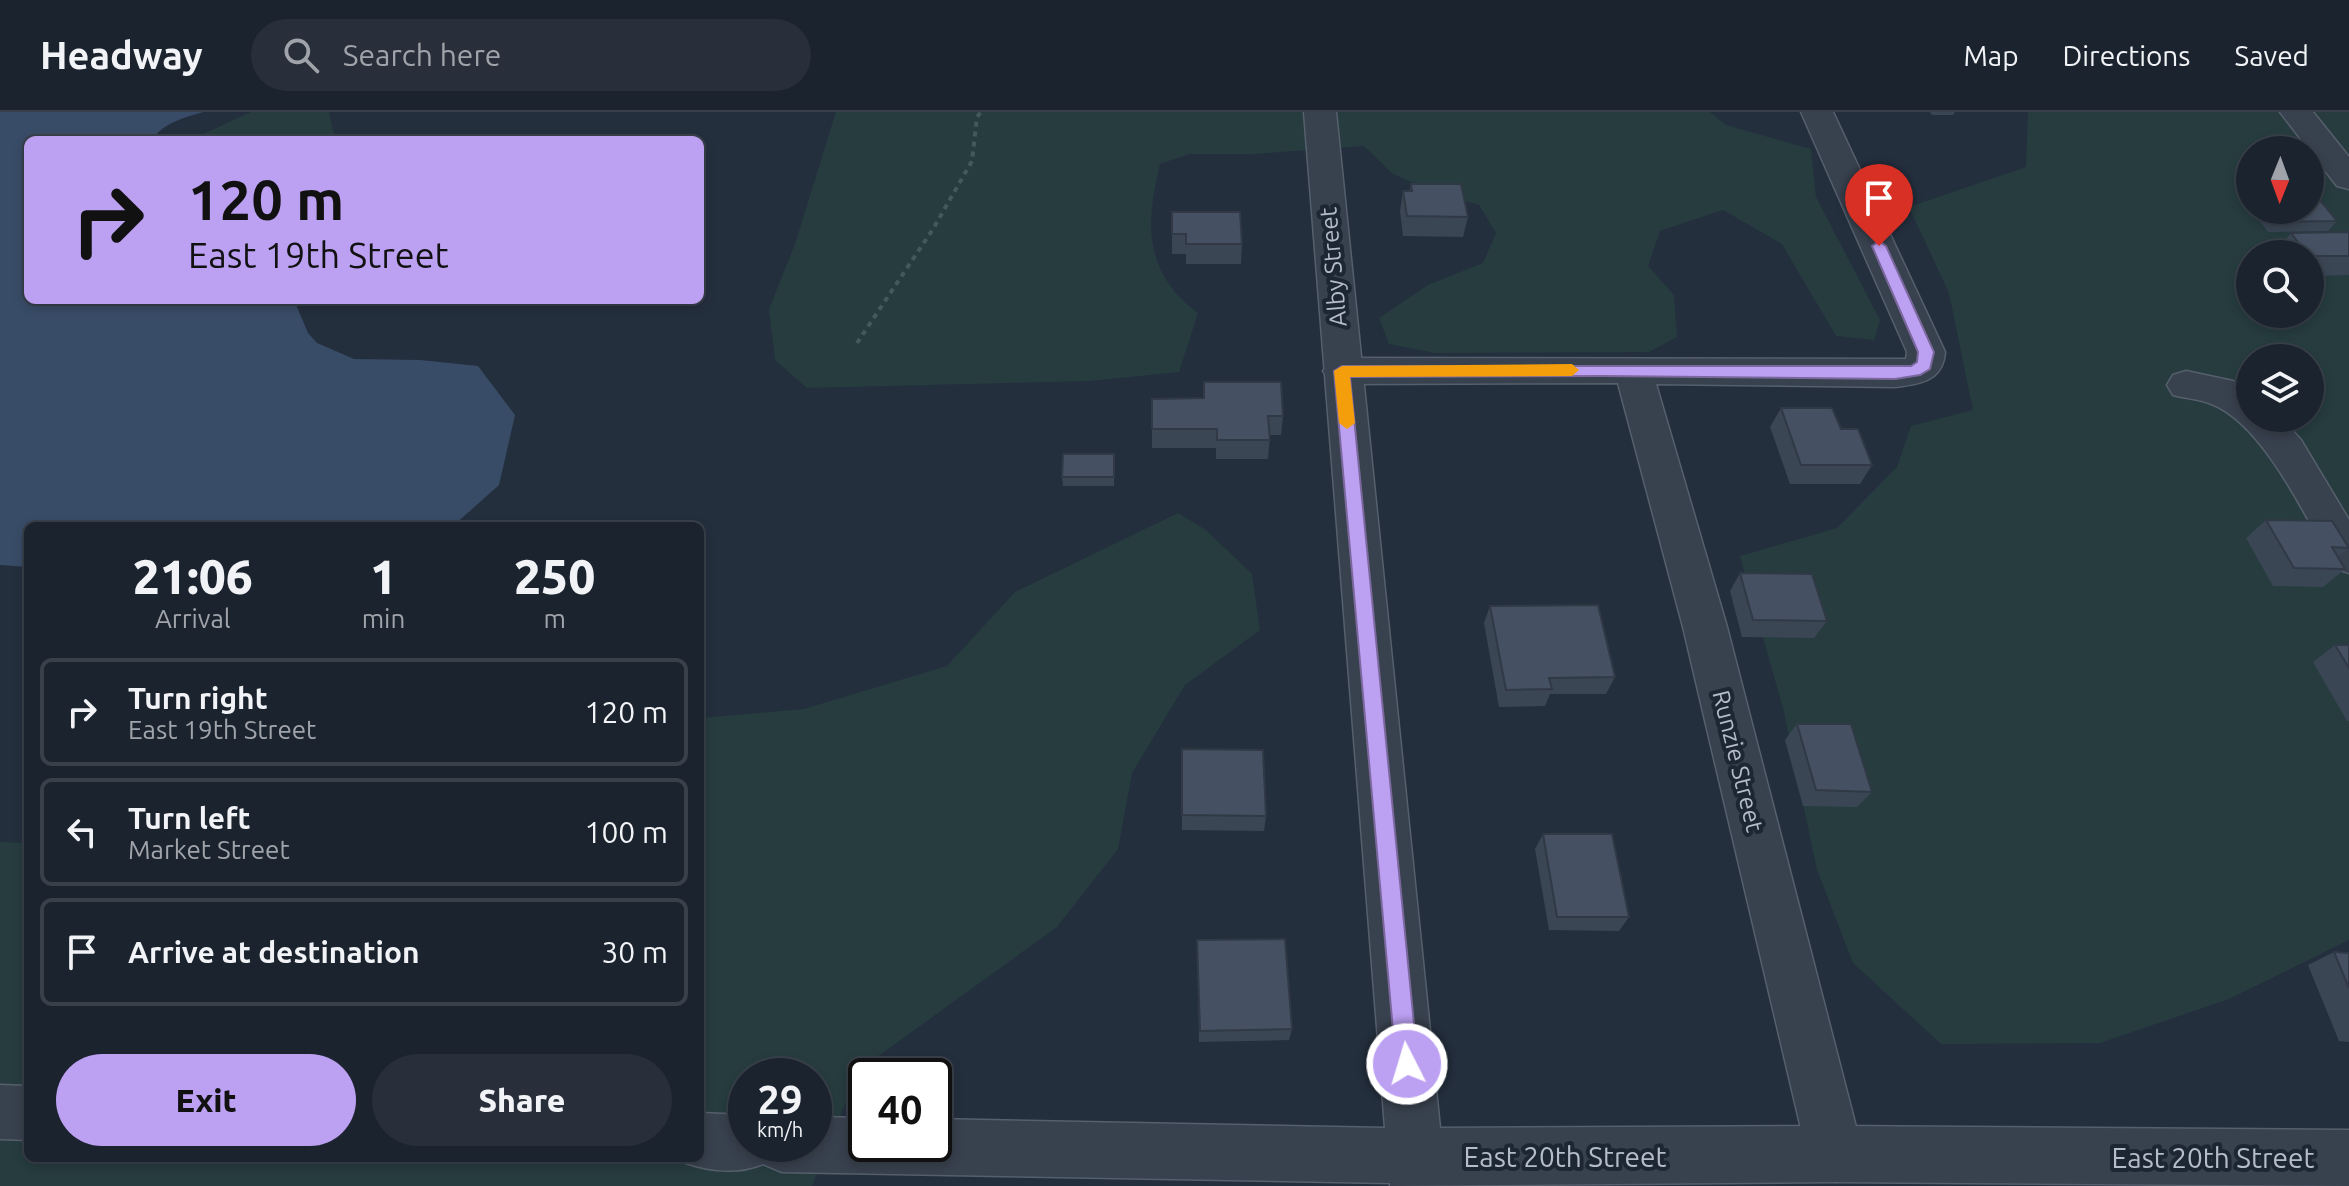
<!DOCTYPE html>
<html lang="en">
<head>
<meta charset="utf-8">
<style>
  :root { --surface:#1b232e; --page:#282f3a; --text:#f1f3f6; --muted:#a0a4aa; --line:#39404a; --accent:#bca0f2 }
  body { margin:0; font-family:Ubuntu,sans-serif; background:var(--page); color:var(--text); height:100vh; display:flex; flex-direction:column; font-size:30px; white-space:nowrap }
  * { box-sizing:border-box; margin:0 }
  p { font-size:26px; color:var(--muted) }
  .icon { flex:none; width:44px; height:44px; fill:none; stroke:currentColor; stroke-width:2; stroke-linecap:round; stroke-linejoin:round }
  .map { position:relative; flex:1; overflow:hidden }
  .details { position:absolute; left:24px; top:410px; width:680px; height:640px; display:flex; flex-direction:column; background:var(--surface); border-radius:12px; box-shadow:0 4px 12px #0003,0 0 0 2px var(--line) }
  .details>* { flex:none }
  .top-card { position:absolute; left:24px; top:24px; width:680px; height:168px; border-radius:12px; box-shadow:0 4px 12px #0003,0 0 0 2px var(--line); background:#bca0f2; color:#111; overflow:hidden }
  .needle { width:52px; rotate:181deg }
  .tools { position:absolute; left:2236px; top:24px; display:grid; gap:16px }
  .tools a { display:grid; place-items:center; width:88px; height:88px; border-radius:50%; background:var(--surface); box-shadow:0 4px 12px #0003,0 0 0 2px var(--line); font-size:40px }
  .speed { position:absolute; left:728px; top:946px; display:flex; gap:16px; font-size:40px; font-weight:700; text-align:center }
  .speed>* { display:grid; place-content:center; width:104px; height:104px; border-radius:50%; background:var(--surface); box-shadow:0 4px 12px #0003,0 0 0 2px var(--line); line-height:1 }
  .speed small { font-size:20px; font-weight:400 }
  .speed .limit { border:4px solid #111; border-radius:12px; background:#fff; color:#111 }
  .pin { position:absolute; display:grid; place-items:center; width:68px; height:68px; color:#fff; margin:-82px -34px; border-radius:50% 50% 50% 0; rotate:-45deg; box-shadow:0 0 8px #0007 }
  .pin .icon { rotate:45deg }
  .me { position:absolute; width:88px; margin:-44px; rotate:355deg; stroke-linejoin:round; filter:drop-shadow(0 0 6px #0008) }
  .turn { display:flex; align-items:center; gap:28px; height:168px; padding:0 32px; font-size:36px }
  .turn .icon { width:104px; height:104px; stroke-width:2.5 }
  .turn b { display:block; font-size:56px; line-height:68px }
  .eta { display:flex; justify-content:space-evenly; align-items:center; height:136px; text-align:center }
  .eta b { font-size:48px; font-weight:800; line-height:56px }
  .primary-button { display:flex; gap:16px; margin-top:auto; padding:16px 32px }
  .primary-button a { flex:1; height:92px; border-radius:48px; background:var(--accent); color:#111; font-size:32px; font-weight:800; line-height:92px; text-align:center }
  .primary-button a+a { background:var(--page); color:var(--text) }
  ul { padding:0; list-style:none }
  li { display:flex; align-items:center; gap:24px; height:108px; margin:0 16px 12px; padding:0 16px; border:4px solid var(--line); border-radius:12px }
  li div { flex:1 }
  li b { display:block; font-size:30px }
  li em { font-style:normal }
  header { display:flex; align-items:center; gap:48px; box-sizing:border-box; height:112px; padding:0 40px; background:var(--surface); border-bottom:2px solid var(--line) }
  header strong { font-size:38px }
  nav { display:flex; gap:44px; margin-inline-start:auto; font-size:28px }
  .search { width:560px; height:72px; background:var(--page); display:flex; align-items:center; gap:20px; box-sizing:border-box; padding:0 28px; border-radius:44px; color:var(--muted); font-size:30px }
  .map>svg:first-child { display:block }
  .green { fill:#263c3f; fill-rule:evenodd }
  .water { fill:#394c67 }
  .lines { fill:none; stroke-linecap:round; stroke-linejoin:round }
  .minor-casing { stroke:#565f6c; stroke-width:3 }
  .tertiary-casing { stroke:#565f6c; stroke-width:3 }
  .path { stroke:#44595c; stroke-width:4; stroke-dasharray:5 5; stroke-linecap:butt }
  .minor { fill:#38414e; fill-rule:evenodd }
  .tertiary { fill:#38414e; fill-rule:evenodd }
  .wall { fill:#3b4654 }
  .building { fill:#455162; stroke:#303945; stroke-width:2 }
  .route { fill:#bca0f2; stroke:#7a689d; stroke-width:2 }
  .slow { fill:#f59e0b }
  .labels { text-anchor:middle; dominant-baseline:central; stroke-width:8; stroke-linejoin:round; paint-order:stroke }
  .street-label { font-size:24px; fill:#b4bcc9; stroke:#1d2633 }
  .near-street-label { font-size:28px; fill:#b4bcc9; stroke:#1d2633 }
</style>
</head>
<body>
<header>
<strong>Headway</strong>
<div class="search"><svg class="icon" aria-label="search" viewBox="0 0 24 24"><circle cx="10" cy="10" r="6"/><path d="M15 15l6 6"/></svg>Search here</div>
<nav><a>Map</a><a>Directions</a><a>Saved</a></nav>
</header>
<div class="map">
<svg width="2349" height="1074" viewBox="0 0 2349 1074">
  <rect width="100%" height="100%" fill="#242f3e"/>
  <g class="green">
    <path d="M251,0H329L335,28H190Z"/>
    <path d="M836,0H1710L1726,13L1811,37L1816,85L1880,208L1874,228L1836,224L1782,132L1723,98L1660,119L1648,154L1674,183L1677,225L1649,240L1435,241L1389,232L1379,206L1428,173L1483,151L1496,121L1479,93L1435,80L1393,62L1364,34L1254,42H1189L1160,52C1145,113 1144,161 1198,201L1179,260L1090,269L807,276L775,248L769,197L795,132Z"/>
    <path d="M2028,0H2349V828L2229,887L2100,931L1941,932L1853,851L1817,758L1783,596L1740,444L1837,416L1897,355L1911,314L1973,298L1949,181L1909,95L2026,55ZM2250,38H2310V98H2250ZM2250,142H2310V202H2250ZM2250,246H2310V306H2250Z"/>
    <path d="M1178,401L1206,418L1252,462L1260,518L1185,573L1132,661L1118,737L1057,815L859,958L812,1074H0V730L28,731V1046H700V606L804,597L947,554L1015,480ZM746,964H814V1032H746Z"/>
  </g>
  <path class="water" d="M0,0H203C187,5 161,11 153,28H28V188H294L308,221L317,231L354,247L420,248L478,254L515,303L499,373L453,414H28V455L0,453Z"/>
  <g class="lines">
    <g class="minor-casing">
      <g id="minor">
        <path d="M1801,0H1833L1945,240C1943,269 1920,272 1895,275L1656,272L1727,515L1863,1042L1855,1062L1835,1070L1815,1062L1807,1042L1683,515L1618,271L1342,272L1329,268L1323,259L1329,250L1342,246L1906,247L1907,240Z"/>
        <path d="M2186,259L2233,269L2250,280V306H2281L2301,328L2349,408V461L2334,456C2307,407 2263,310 2209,291C2198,287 2184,286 2173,283L2167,273L2173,263Z"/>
      </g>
    </g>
    <g class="tertiary-casing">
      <g id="tertiary">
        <path d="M1304,0H1336L1440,1016L1835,1014L2349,1018V1074L1835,1070L1390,1074V1071L782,1060L763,1052C736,1063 707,1059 680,1049L679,1046H700V1001L746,1003V1032H814V1005L866,1006V1032H934V1007L1385,1016Z"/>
        <path d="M2280,0H2313L2349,45V77L2337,74Z"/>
        <path d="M0,973L28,974V1028L0,1027Z"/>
      </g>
    </g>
    <path class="path" d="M857,231L933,117L972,49L977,5L981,0"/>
    <use href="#minor" class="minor"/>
    <use href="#tertiary" class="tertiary"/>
  </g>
  <g class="wall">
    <path d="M1930,0H1955L1953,3H1932Z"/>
    <path d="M1411,72L1468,105L1463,125L1403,124L1400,99L1403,79H1410Z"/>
    <path d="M2253,98H2310L2337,109L2328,119L2268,120L2252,99Z"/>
    <path d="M1172,100L1242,132L1241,152H1186V142H1172Z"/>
    <path d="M2349,120V163L2310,164V142H2274V141L2291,121Z"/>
    <path d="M1204,270L1283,304L1281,323H1270L1268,347H1216V336H1152V287L1203,286Z"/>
    <path d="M1781,296L1841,317L1872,353L1860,372H1790L1770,315Z"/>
    <path d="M1114,342V374H1063L1062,365Z"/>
    <path d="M2266,408L2349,436L2338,445L2345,457L2323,475L2273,474L2246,426Z"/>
    <path d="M1740,461L1827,509L1814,526L1742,525L1730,479Z"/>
    <path d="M1490,494L1615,565L1606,582H1550L1545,594L1499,595L1484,511Z"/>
    <path d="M2335,533H2349V609H2347L2313,550Z"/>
    <path d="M1797,612L1872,680L1857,695L1803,694L1785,628Z"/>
    <path d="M1182,637L1266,704L1264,719L1182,718Z"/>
    <path d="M1543,722L1629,805L1619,819L1549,818L1535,737Z"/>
    <path d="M1197,828L1292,917L1289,928L1199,930Z"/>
    <path d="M2334,840L2349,841V930L2339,929L2308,853Z"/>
  </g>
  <g class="building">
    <path d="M1411,72H1461L1468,105L1407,104L1403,79H1412Z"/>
    <path d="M2310,88H2320L2337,109L2277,110L2268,98H2310Z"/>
    <path d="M1172,100H1240L1242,132H1186V122H1172Z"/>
    <path d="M2349,120V144H2310V142H2307L2291,121Z"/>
    <path d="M1204,270H1281L1283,304H1268L1270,328H1217V317H1152V287L1204,286Z"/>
    <path d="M1781,296H1832L1841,317H1858L1872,353H1801Z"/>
    <path d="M1063,342H1114V365H1062Z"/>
    <path d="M2266,408L2332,409L2349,436L2332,435L2345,457L2294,456Z"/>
    <path d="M1740,461L1812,462L1827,509L1753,508Z"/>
    <path d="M1598,493L1615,565L1549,566L1552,577L1506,578L1490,494Z"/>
    <path d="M2335,533H2349V556Z"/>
    <path d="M1797,612H1851L1872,680L1816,678Z"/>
    <path d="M1182,637L1263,638L1266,704L1182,703Z"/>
    <path d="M1543,722H1612L1629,805H1557Z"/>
    <path d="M1285,827L1292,917L1200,919L1197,828Z"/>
    <path d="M2334,840L2349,841V876Z"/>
  </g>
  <path class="route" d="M1879,129L1886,134L1934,240L1930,257L1920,263L1895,267L1604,264L1350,265L1418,952L1415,960L1407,963L1399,960L1396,952L1334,259L1342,254H1911L1917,250L1918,240L1872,134Z"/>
  <path class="slow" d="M1572,252L1579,258L1572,264L1350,265L1355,311L1347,317L1339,311L1334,259L1342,254Z"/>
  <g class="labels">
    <g class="street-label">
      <text transform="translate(1333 155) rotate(-95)">Alby Street</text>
      <text transform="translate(1738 649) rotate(76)">Runzie Street</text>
    </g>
    <g class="near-street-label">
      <text x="1565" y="1044">East 20th Street</text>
      <text x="2213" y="1045">East 20th Street</text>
    </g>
  </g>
</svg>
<div class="tools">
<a><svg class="needle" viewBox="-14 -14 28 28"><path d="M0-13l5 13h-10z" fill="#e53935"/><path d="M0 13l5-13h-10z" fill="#a0a4aa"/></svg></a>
<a><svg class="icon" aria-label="search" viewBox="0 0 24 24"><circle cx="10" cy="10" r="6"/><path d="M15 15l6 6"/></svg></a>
<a><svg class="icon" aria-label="layers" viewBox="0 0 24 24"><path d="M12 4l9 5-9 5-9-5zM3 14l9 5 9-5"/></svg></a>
</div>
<div class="speed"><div>29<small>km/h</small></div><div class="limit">40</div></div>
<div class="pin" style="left:1879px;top:134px;background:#d93025"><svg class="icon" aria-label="arrive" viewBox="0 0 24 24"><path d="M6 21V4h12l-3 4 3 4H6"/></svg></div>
<svg class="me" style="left:1407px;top:952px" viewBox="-20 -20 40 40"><circle r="17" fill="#bca0f2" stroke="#fff" stroke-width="3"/><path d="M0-11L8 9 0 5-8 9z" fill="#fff"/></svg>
<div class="top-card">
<div class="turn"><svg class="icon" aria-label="right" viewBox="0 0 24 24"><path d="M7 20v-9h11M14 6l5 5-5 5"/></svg><div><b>120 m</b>East 19th Street</div></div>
</div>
<section class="details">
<div class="eta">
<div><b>21:06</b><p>Arrival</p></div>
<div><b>1</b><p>min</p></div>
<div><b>250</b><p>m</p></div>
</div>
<ul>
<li><svg class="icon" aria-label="right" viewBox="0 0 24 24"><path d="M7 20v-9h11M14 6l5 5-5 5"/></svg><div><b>Turn right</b><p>East 19th Street</p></div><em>120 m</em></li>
<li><svg class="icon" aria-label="left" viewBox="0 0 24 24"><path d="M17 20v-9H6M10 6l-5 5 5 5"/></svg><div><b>Turn left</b><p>Market Street</p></div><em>100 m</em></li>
<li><svg class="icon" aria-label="arrive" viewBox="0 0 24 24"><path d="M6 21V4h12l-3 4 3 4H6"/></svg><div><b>Arrive at destination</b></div><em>30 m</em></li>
</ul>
<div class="primary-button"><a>Exit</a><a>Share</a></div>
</section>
</div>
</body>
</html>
